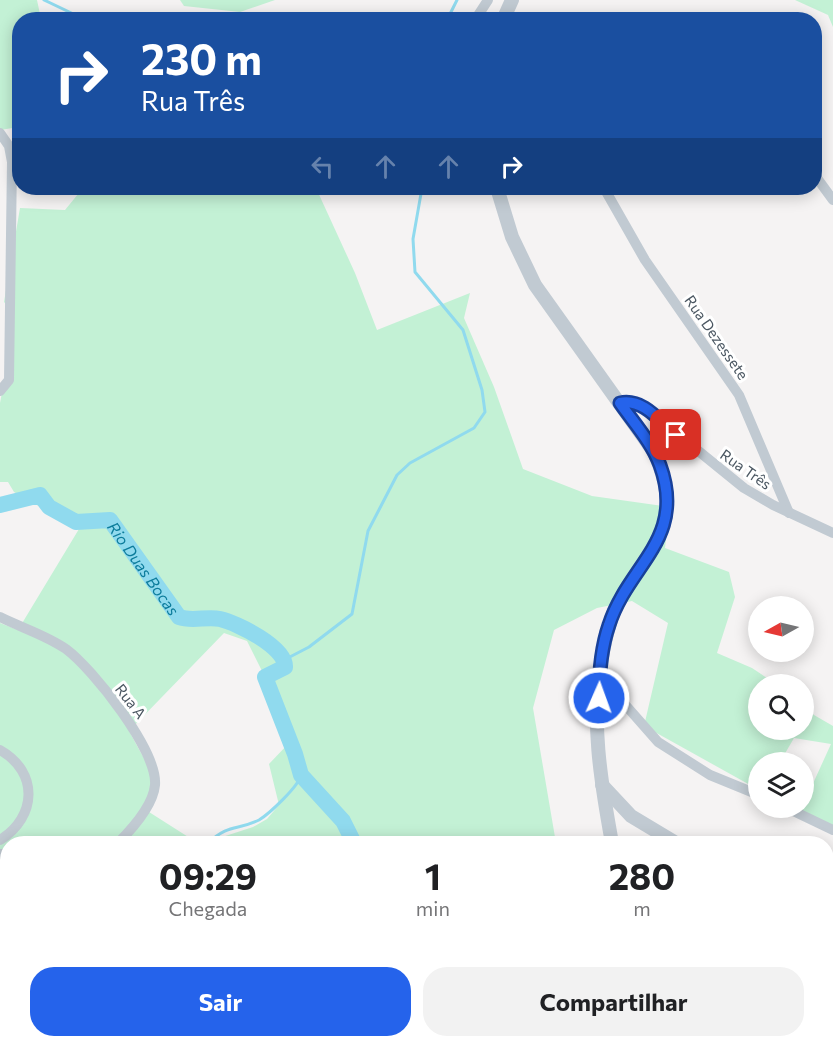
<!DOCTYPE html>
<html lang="pt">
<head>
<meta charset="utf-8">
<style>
  :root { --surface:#fff; --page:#f2f2f2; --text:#202124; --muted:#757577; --accent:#2563eb }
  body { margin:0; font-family:Commissioner,sans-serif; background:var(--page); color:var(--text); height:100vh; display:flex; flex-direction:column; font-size:22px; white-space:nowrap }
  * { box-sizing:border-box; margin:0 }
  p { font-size:20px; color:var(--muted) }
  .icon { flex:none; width:33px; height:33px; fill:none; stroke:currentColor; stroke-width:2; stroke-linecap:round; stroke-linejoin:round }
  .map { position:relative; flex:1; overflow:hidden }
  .details { position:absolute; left:0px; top:836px; width:834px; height:212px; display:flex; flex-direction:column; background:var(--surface); border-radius:24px 24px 0 0; box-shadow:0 3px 15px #0003 }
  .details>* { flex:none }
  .guide { position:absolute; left:12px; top:12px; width:810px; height:183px; border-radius:24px; box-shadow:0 3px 15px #0003; background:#1a4fa0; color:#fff; overflow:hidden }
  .needle { width:39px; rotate:262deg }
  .tools { position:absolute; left:748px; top:596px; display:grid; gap:12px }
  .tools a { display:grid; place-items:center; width:66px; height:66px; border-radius:50%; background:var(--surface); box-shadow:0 3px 15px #0003; font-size:30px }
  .pin { position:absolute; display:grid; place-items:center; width:51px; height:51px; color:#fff; margin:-26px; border-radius:12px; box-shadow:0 3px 9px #0006 }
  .me { position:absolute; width:66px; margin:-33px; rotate:2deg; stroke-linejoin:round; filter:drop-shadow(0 0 4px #0008) }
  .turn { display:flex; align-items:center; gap:21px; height:126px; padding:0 30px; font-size:27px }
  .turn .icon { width:78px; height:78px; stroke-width:2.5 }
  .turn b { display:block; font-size:42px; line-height:51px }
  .lanes { display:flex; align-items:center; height:57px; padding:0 30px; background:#0003; justify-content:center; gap:30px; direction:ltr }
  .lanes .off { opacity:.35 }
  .eta { display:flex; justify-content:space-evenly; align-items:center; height:102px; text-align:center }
  .eta b { font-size:36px; font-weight:700; line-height:42px }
  .primary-button { display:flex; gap:12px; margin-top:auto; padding:12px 30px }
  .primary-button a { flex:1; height:69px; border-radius:24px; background:var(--accent); color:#fff; font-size:24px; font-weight:700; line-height:69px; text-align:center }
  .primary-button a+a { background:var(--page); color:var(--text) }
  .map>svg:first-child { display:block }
  .green { fill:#c3f1d5; fill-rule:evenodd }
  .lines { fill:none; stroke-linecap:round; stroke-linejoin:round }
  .stream { stroke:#90daee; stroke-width:3 }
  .river { stroke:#90daee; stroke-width:16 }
  .minor { stroke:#c1cad2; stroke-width:10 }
  .tertiary { stroke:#c1cad2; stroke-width:14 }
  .route-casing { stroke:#184099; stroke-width:15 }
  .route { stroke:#2563eb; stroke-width:10 }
  .labels { text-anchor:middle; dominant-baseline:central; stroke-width:6; stroke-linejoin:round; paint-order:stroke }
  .street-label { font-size:15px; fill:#4a5661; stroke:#fff }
  .water-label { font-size:16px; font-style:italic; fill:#0c7c9b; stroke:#fff }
</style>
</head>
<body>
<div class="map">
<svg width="833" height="1046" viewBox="0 0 833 1046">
  <rect width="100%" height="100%" fill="#f5f3f3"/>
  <g class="green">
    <path d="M0,0H37L41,19L20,20L19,127L0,130Z"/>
    <path d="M180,0H275L240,12L184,6Z"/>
    <path d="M795,0H833V27L828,15Z"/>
    <path d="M83,188H316L355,273L377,330L470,293L464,318L494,387L523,469L592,496L670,507L665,548L729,572L735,597L717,653L752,668L776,684H759V729H804V706L814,715L833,726V827L800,812L831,744L794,738L780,762H759V790L644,726L668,623L632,601L597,608L554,630L533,708L556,843H8V1040H547L549,1046H0V623L18,630L79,529L14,492L8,482H0V403L12,340L13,312L4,302L20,208L65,210ZM224,633L247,641L274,695L289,743L269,764L279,805L267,819L253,827L210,841L193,840L149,812L153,775L129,731Z"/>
    <path d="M827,881L833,884V1046H682L678,1040H826Z"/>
  </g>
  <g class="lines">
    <g class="stream">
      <path d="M44,0L86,20"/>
      <path d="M447,20L457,0"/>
      <path d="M284,660L309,647L352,614L368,531L397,475L410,463L474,428L485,412L482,390L463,330L415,272L413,239L422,188"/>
      <path d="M208,843C230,823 236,831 259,820C269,814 299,786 301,775"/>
      <path d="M0,974L8,975"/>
    </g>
    <g class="river">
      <path id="s1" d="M0,505L40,495L49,507L76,522L110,520L179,617C192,622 207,616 220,619C237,623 286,647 285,667L265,677L295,754L301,775L343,821L354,843"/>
      <path d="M492,1040L495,1046"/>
    </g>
    <g class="minor">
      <path d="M475,20L488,0"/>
      <path d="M0,133L9,146L12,162L9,380L0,391"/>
      <path d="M814,174L833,200"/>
      <path d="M604,188L645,260L739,395L789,513"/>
      <path d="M620,403L628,401L643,406L744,488L773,505L833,533"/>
      <path d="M0,617C22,628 46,635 66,649C93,669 158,751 155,785C153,806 132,829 118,843"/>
      <path d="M599,675L658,742L710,775L759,795"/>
      <path d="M0,750C39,772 37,817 0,840"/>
      <path d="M785,807L833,830"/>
      <path d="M0,854H8"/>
    </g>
    <g class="tertiary">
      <path d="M503,20L512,0"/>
      <path d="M497,188L512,237L535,285L654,452C689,529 645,548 615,609C608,625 605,641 602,657C590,718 601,783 612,843"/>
      <path d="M602,785L631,816L676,843"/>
      <path d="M826,914L833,917"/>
      <path d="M680,1040L684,1046"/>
    </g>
  </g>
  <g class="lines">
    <g class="route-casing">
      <path id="route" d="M599,698C599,673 601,648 609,625C628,565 687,539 660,465C652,443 634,423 620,403C644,398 660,422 676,435"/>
    </g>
    <use href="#route" class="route"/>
  </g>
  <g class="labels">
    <g class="street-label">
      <text transform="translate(717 337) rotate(55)">Rua Dezessete</text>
      <text transform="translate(746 469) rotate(35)">Rua Três</text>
      <text transform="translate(131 701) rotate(52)">Rua A</text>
    </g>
    <g class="water-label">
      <text stroke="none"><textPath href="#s1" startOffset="180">Rio Duas Bocas</textPath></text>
    </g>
  </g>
</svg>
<div class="tools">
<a><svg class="needle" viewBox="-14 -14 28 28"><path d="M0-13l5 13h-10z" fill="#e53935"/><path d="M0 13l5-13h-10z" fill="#757577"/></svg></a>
<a><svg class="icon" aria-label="search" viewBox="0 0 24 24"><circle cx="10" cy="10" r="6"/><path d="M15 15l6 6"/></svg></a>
<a><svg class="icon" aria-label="layers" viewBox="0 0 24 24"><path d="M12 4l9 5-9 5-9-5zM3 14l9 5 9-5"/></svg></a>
</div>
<div class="pin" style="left:676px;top:435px;background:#d93025"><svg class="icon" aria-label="arrive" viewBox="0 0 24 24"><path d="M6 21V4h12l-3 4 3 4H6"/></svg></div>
<svg class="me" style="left:599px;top:698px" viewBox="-20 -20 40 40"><circle r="17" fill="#2563eb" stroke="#fff" stroke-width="3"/><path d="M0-11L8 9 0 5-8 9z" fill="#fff"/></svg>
<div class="guide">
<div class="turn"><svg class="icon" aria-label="right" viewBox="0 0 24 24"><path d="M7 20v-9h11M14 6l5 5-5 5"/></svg><div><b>230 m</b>Rua Três</div></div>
<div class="lanes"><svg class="icon off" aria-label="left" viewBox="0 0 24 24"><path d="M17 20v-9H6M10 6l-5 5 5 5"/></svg><svg class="icon off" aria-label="ahead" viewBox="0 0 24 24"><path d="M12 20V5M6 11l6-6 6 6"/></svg><svg class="icon off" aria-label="ahead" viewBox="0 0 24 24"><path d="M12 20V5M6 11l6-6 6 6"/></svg><svg class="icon" aria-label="right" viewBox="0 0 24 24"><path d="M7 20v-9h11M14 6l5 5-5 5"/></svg></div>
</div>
<section class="details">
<div class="eta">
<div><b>09:29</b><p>Chegada</p></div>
<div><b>1</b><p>min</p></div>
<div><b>280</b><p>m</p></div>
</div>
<div class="primary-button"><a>Sair</a><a>Compartilhar</a></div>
</section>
</div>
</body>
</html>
